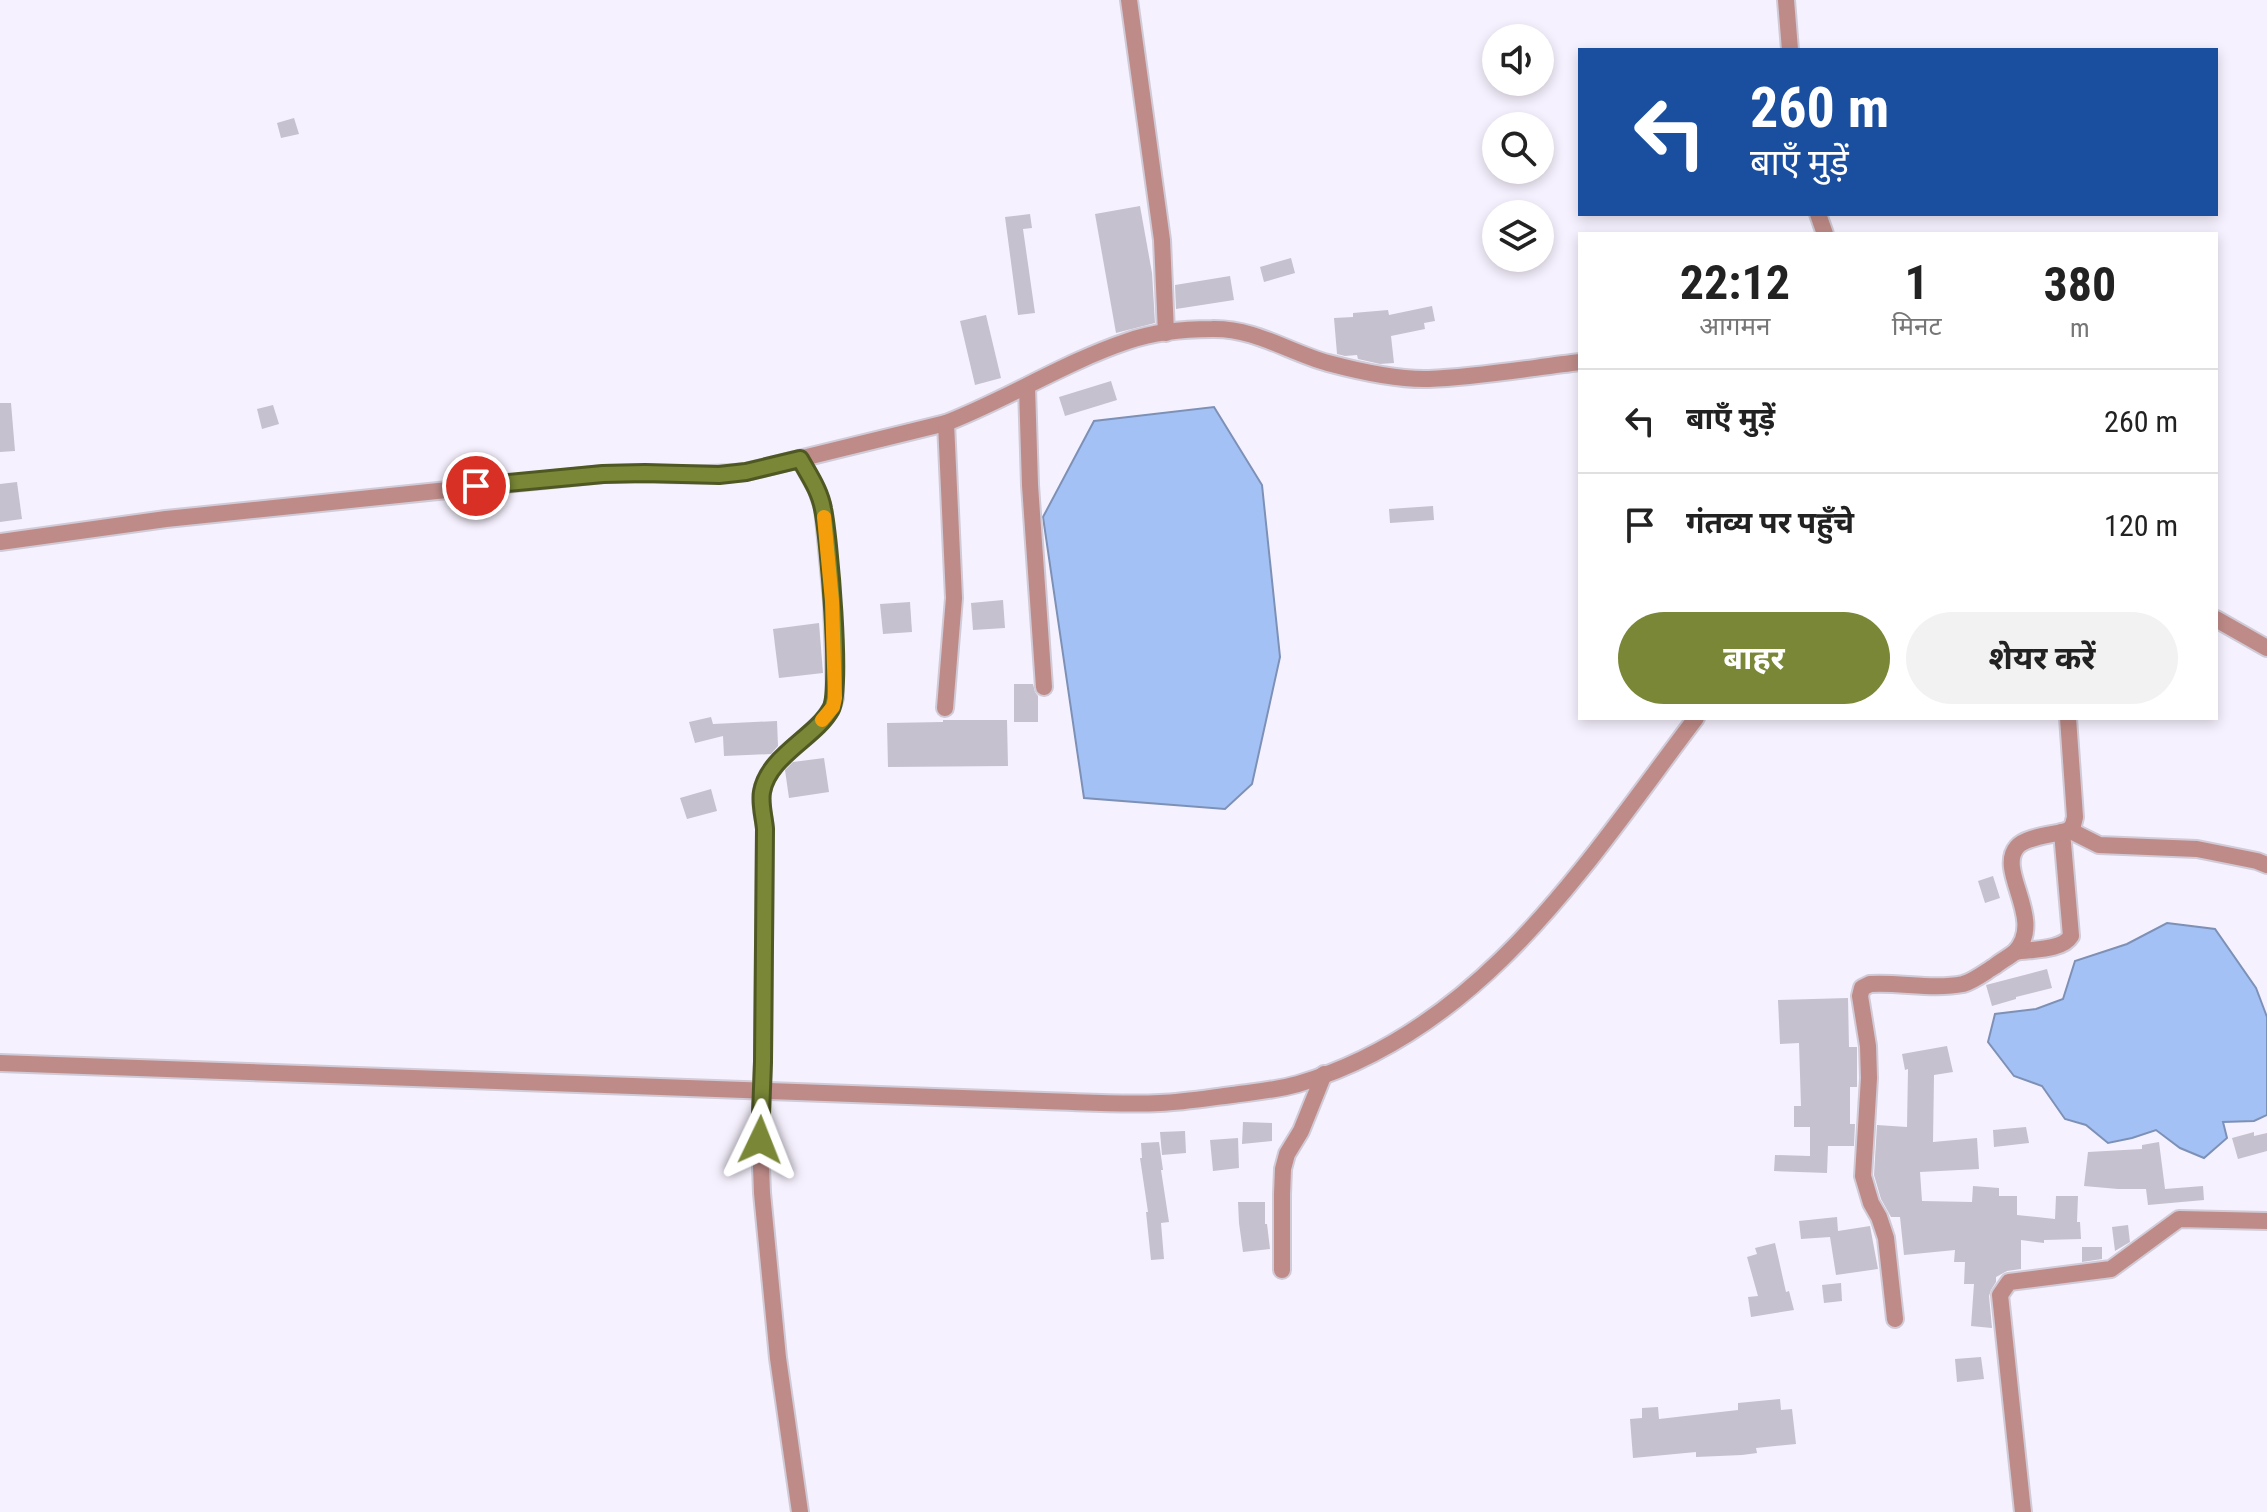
<!DOCTYPE html>
<html lang="hi">
<head>
<meta charset="utf-8">
<style>
  :root { --surface:#fff; --page:#f2f2f2; --text:#222; --muted:#767676; --line:#e0e0e0; --accent:#798736 }
  body { margin:0; font-family:"Roboto Condensed","Noto Sans Devanagari",sans-serif; background:var(--page); color:var(--text); height:100vh; display:flex; flex-direction:column; font-size:30px; white-space:nowrap }
  * { box-sizing:border-box; margin:0 }
  p { font-size:26px; color:var(--muted) }
  .icon { flex:none; width:44px; height:44px; fill:none; stroke:currentColor; stroke-width:2; stroke-linecap:round; stroke-linejoin:round }
  .map { position:relative; flex:1; overflow:hidden }
  .drawer { position:absolute; left:1578px; top:232px; width:640px; height:488px; display:flex; flex-direction:column; background:var(--surface); border-radius:0px; box-shadow:0 4px 12px #0003 }
  .drawer>* { flex:none }
  .top-card { position:absolute; left:1578px; top:48px; width:640px; height:168px; border-radius:0px; box-shadow:0 4px 12px #0003; background:#1a4fa0; color:#fff; overflow:hidden }
  .tools { position:absolute; left:1482px; top:24px; display:grid; gap:16px }
  .tools a { display:grid; place-items:center; width:72px; height:72px; border-radius:50%; background:var(--surface); box-shadow:0 4px 12px #0003; font-size:40px }
  .pin { position:absolute; display:grid; place-items:center; width:68px; height:68px; color:#fff; margin:-34px; border:4px solid #fff; border-radius:50%; box-shadow:0 2px 8px #0007 }
  .me { position:absolute; width:88px; margin:-44px; rotate:2deg; stroke-linejoin:round; filter:drop-shadow(0 0 6px #0008) }
  .turn { display:flex; align-items:center; gap:28px; height:168px; padding:0 40px; font-size:36px }
  .turn .icon { width:104px; height:104px; stroke-width:2.5 }
  .turn b { display:block; font-size:56px; line-height:68px }
  .eta { display:flex; justify-content:space-evenly; align-items:center; height:136px; text-align:center }
  .eta b { font-size:48px; font-weight:700; line-height:56px }
  .action { display:flex; gap:16px; margin-top:auto; padding:16px 40px }
  .action a { flex:1; height:92px; border-radius:48px; background:var(--accent); color:#fff; font-size:32px; font-weight:700; line-height:92px; text-align:center }
  .action a+a { background:var(--page); color:var(--text) }
  ul { padding:0; list-style:none }
  li { display:flex; align-items:center; gap:24px; height:104px; padding:0 40px; border-top:2px solid var(--line) }
  li div { flex:1 }
  li b { display:block; font-size:30px }
  li em { font-style:normal }
  .map>svg:first-child { display:block }
  .water { fill:#a4c1f5; stroke:#7d91b7; stroke-width:2 }
  .building { fill:#c5c1ce }
  .lines { fill:none; stroke-linecap:round; stroke-linejoin:round }
  .minor-casing { stroke:#d0cbd7; stroke-width:20 }
  .minor { stroke:#be8b88; stroke-width:16 }
  .route-casing { stroke:#4f5823; stroke-width:20 }
  .route { stroke:#798736; stroke-width:14 }
  .slow { stroke:#f59e0b; stroke-width:14 }
</style>
</head>
<body>
<div class="map">
<svg width="2267" height="1512" viewBox="0 0 2267 1512">
  <rect width="100%" height="100%" fill="#f6f1fe"/>
  <g class="water">
    <path d="M1214,407L1262,485L1280,657L1252,784L1225,809L1084,798L1043,517L1094,421Z"/>
    <path d="M2167,923L2215,929L2256,988L2267,1017V1115L2254,1121L2223,1122L2227,1138L2204,1158L2180,1148L2156,1130L2132,1138L2108,1143L2086,1125L2065,1119L2042,1086L2014,1076L1988,1042L1995,1014L2036,1009L2063,999L2075,961L2127,944Z"/>
  </g>
  <g class="building">
    <path d="M294,118L299,134L281,138L277,123Z"/>
    <path d="M1140,206L1152,273L1155,323L1116,333L1095,214Z"/>
    <path d="M1030,214L1032,228L1023,229L1035,313L1018,315L1005,217Z"/>
    <path d="M1291,258L1295,273L1264,282L1260,267Z"/>
    <path d="M1230,276L1234,300L1176,309L1175,285Z"/>
    <path d="M1432,306L1435,321L1424,323L1425,329L1391,336L1394,363L1380,364L1358,359L1357,355L1345,356L1337,354L1334,318L1353,317V313L1388,310L1389,315Z"/>
    <path d="M986,315L1001,378L975,385L960,321Z"/>
    <path d="M1111,381L1117,400L1065,416L1059,397Z"/>
    <path d="M0,403H11L15,451L0,452Z"/>
    <path d="M273,405L279,424L262,429L257,409Z"/>
    <path d="M17,482L22,519L0,522V484Z"/>
    <path d="M1433,506L1434,520L1390,523L1389,509Z"/>
    <path d="M1003,600L1005,628L973,630L971,603Z"/>
    <path d="M910,602L912,632L883,634L880,604Z"/>
    <path d="M819,623L823,673L779,678L773,629Z"/>
    <path d="M1014,684H1033L1035,692L1038,696V722H1014Z"/>
    <path d="M711,717L713,724L777,721L778,746L771,754L724,756L723,736L695,743L689,722Z"/>
    <path d="M943,720H1007L1008,766L888,767L887,723L943,722Z"/>
    <path d="M824,758L829,792L789,798L785,770L793,762Z"/>
    <path d="M711,789L717,811L687,819L680,798Z"/>
    <path d="M1993,876L2000,898L1985,903L1978,881Z"/>
    <path d="M2047,969L2052,988L2016,997V999L1992,1006L1986,985Z"/>
    <path d="M1848,998L1849,1047H1857V1087H1850V1124H1855L1854,1146H1828L1827,1173L1774,1171L1775,1155L1810,1156V1127H1794V1106H1801L1799,1043L1780,1044L1778,1000Z"/>
    <path d="M1947,1046L1953,1072L1934,1075L1933,1142L1977,1138L1979,1169L1920,1172L1922,1201L1972,1202L1973,1186L1999,1188V1196H2017V1215L2055,1219L2056,1196H2078L2077,1222H2080L2081,1239L2044,1240V1243L2021,1240V1269L2007,1271L1996,1277V1282L1991,1290L1989,1296L1992,1328L1971,1326L1974,1284H1964L1965,1262H1954L1955,1250L1904,1255L1900,1217H1891L1881,1199L1874,1175L1877,1125L1907,1127L1908,1069L1905,1070L1902,1054Z"/>
    <path d="M1243,1122L1272,1123V1141L1242,1144Z"/>
    <path d="M2026,1127L2029,1143L1994,1147L1993,1130Z"/>
    <path d="M1185,1131L1186,1153L1162,1155L1160,1132Z"/>
    <path d="M2254,1132V1136L2267,1133V1151L2238,1159L2232,1138Z"/>
    <path d="M1238,1138L1239,1168L1213,1171L1210,1140Z"/>
    <path d="M1159,1142L1163,1170H1161L1169,1222L1161,1223L1164,1259L1151,1260L1146,1212H1148L1140,1158H1142L1141,1143Z"/>
    <path d="M2159,1142L2165,1189L2203,1186L2204,1200L2148,1205L2146,1189H2118L2084,1186L2088,1152L2142,1149V1145Z"/>
    <path d="M1238,1202H1265V1224H1267L1270,1249L1243,1252L1239,1223Z"/>
    <path d="M1837,1217L1838,1231L1870,1226L1878,1269L1836,1275L1830,1237L1801,1239L1799,1221Z"/>
    <path d="M2128,1225L2130,1242L2115,1251L2112,1227Z"/>
    <path d="M1775,1243L1786,1292L1789,1291L1794,1310L1751,1317L1748,1297L1758,1296L1747,1257L1757,1254L1755,1248Z"/>
    <path d="M2082,1247H2102V1259L2082,1262Z"/>
    <path d="M1841,1283L1842,1301L1824,1303L1822,1285Z"/>
    <path d="M1981,1357L1984,1379L1957,1382L1955,1359Z"/>
    <path d="M1780,1399L1781,1410L1792,1409L1796,1444L1756,1448L1757,1453L1742,1455L1696,1457V1452L1633,1458L1630,1419L1642,1418V1408L1658,1407L1659,1419L1738,1410V1403Z"/>
  </g>
  <g class="lines">
    <g class="minor-casing">
      <g id="minor">
        <path d="M1129,0L1162,240L1166,333"/>
        <path d="M1786,0L1790,50"/>
        <path d="M1818,214L1825,234"/>
        <path d="M1027,387L1030,485L1044,687"/>
        <path d="M0,542L166,519L603,474C651,472 699,477 746,472L946,423C1008,399 1065,362 1128,341C1154,332 1185,329 1212,329C1255,328 1288,352 1328,363C1358,371 1398,380 1429,379C1479,377 1530,368 1580,362"/>
        <path d="M2216,619L2267,648"/>
        <path d="M945,708L954,598L946,423"/>
        <path d="M2069,830L2099,845L2197,849L2257,861L2267,865"/>
        <path d="M2015,952C2031,949 2062,951 2071,936L2062,832"/>
        <path d="M0,1063L1045,1101C1083,1102 1122,1105 1160,1103C1184,1102 1208,1098 1232,1095C1254,1092 1277,1090 1298,1084C1484,1029 1586,863 1696,718"/>
        <path d="M1282,1270V1194L1283,1169L1287,1154L1301,1131L1324,1074"/>
        <path d="M1895,1319L1886,1238L1879,1217L1871,1203L1863,1176L1869,1078L1868,1046L1860,996L1862,988L1870,984C1900,982 1933,990 1963,984C1974,981 1985,972 1995,966C2001,961 2009,957 2015,952C2046,920 1996,871 2017,847C2026,836 2055,835 2069,830L2073,825L2075,817L2068,718"/>
        <path d="M800,1512L778,1358L762,1193L760,1140L763,1062L765,829C764,817 759,803 762,791C770,751 826,735 835,698L832,601L823,508L817,490L800,459"/>
        <path d="M2023,1512L2000,1295L2009,1282L2111,1269L2179,1219L2267,1221"/>
      </g>
    </g>
    <use href="#minor" class="minor"/>
  </g>
  <g class="lines">
    <g class="route-casing">
      <path id="route" d="M476,486L603,474L645,473L719,475L746,472L800,459C809,475 820,491 823,509C829,537 842,690 831,709C816,737 768,756 762,792C760,804 764,817 765,829L763,1062L760,1140"/>
    </g>
    <use href="#route" class="route"/>
    <path class="slow" d="M822,720L833,707L835,698L832,601L824,517"/>
  </g>
</svg>
<div class="tools">
<a><svg class="icon" aria-label="sound" viewBox="0 0 24 24"><path d="M4 9h4l5-4v14l-5-4H4zM17 9q2 3 0 6"/></svg></a>
<a><svg class="icon" aria-label="search" viewBox="0 0 24 24"><circle cx="10" cy="10" r="6"/><path d="M15 15l6 6"/></svg></a>
<a><svg class="icon" aria-label="layers" viewBox="0 0 24 24"><path d="M12 4l9 5-9 5-9-5zM3 14l9 5 9-5"/></svg></a>
</div>
<div class="pin" style="left:476px;top:486px;background:#d93025"><svg class="icon" aria-label="arrive" viewBox="0 0 24 24"><path d="M6 21V4h12l-3 4 3 4H6"/></svg></div>
<svg class="me" style="left:760px;top:1140px" viewBox="-20 -20 40 40"><path d="M0-17L14 15 0 8-14 15z" fill="#798736" stroke="#fff" stroke-width="4"/></svg>
<div class="top-card">
<div class="turn"><svg class="icon" aria-label="left" viewBox="0 0 24 24"><path d="M17 20v-9H6M10 6l-5 5 5 5"/></svg><div><b>260 m</b>बाएँ मुड़ें</div></div>
</div>
<section class="drawer">
<div class="eta">
<div><b>22:12</b><p>आगमन</p></div>
<div><b>1</b><p>मिनट</p></div>
<div><b>380</b><p>m</p></div>
</div>
<ul>
<li><svg class="icon" aria-label="left" viewBox="0 0 24 24"><path d="M17 20v-9H6M10 6l-5 5 5 5"/></svg><div><b>बाएँ मुड़ें</b></div><em>260 m</em></li>
<li><svg class="icon" aria-label="arrive" viewBox="0 0 24 24"><path d="M6 21V4h12l-3 4 3 4H6"/></svg><div><b>गंतव्य पर पहुँचे</b></div><em>120 m</em></li>
</ul>
<div class="action"><a>बाहर</a><a>शेयर करें</a></div>
</section>
</div>
</body>
</html>
